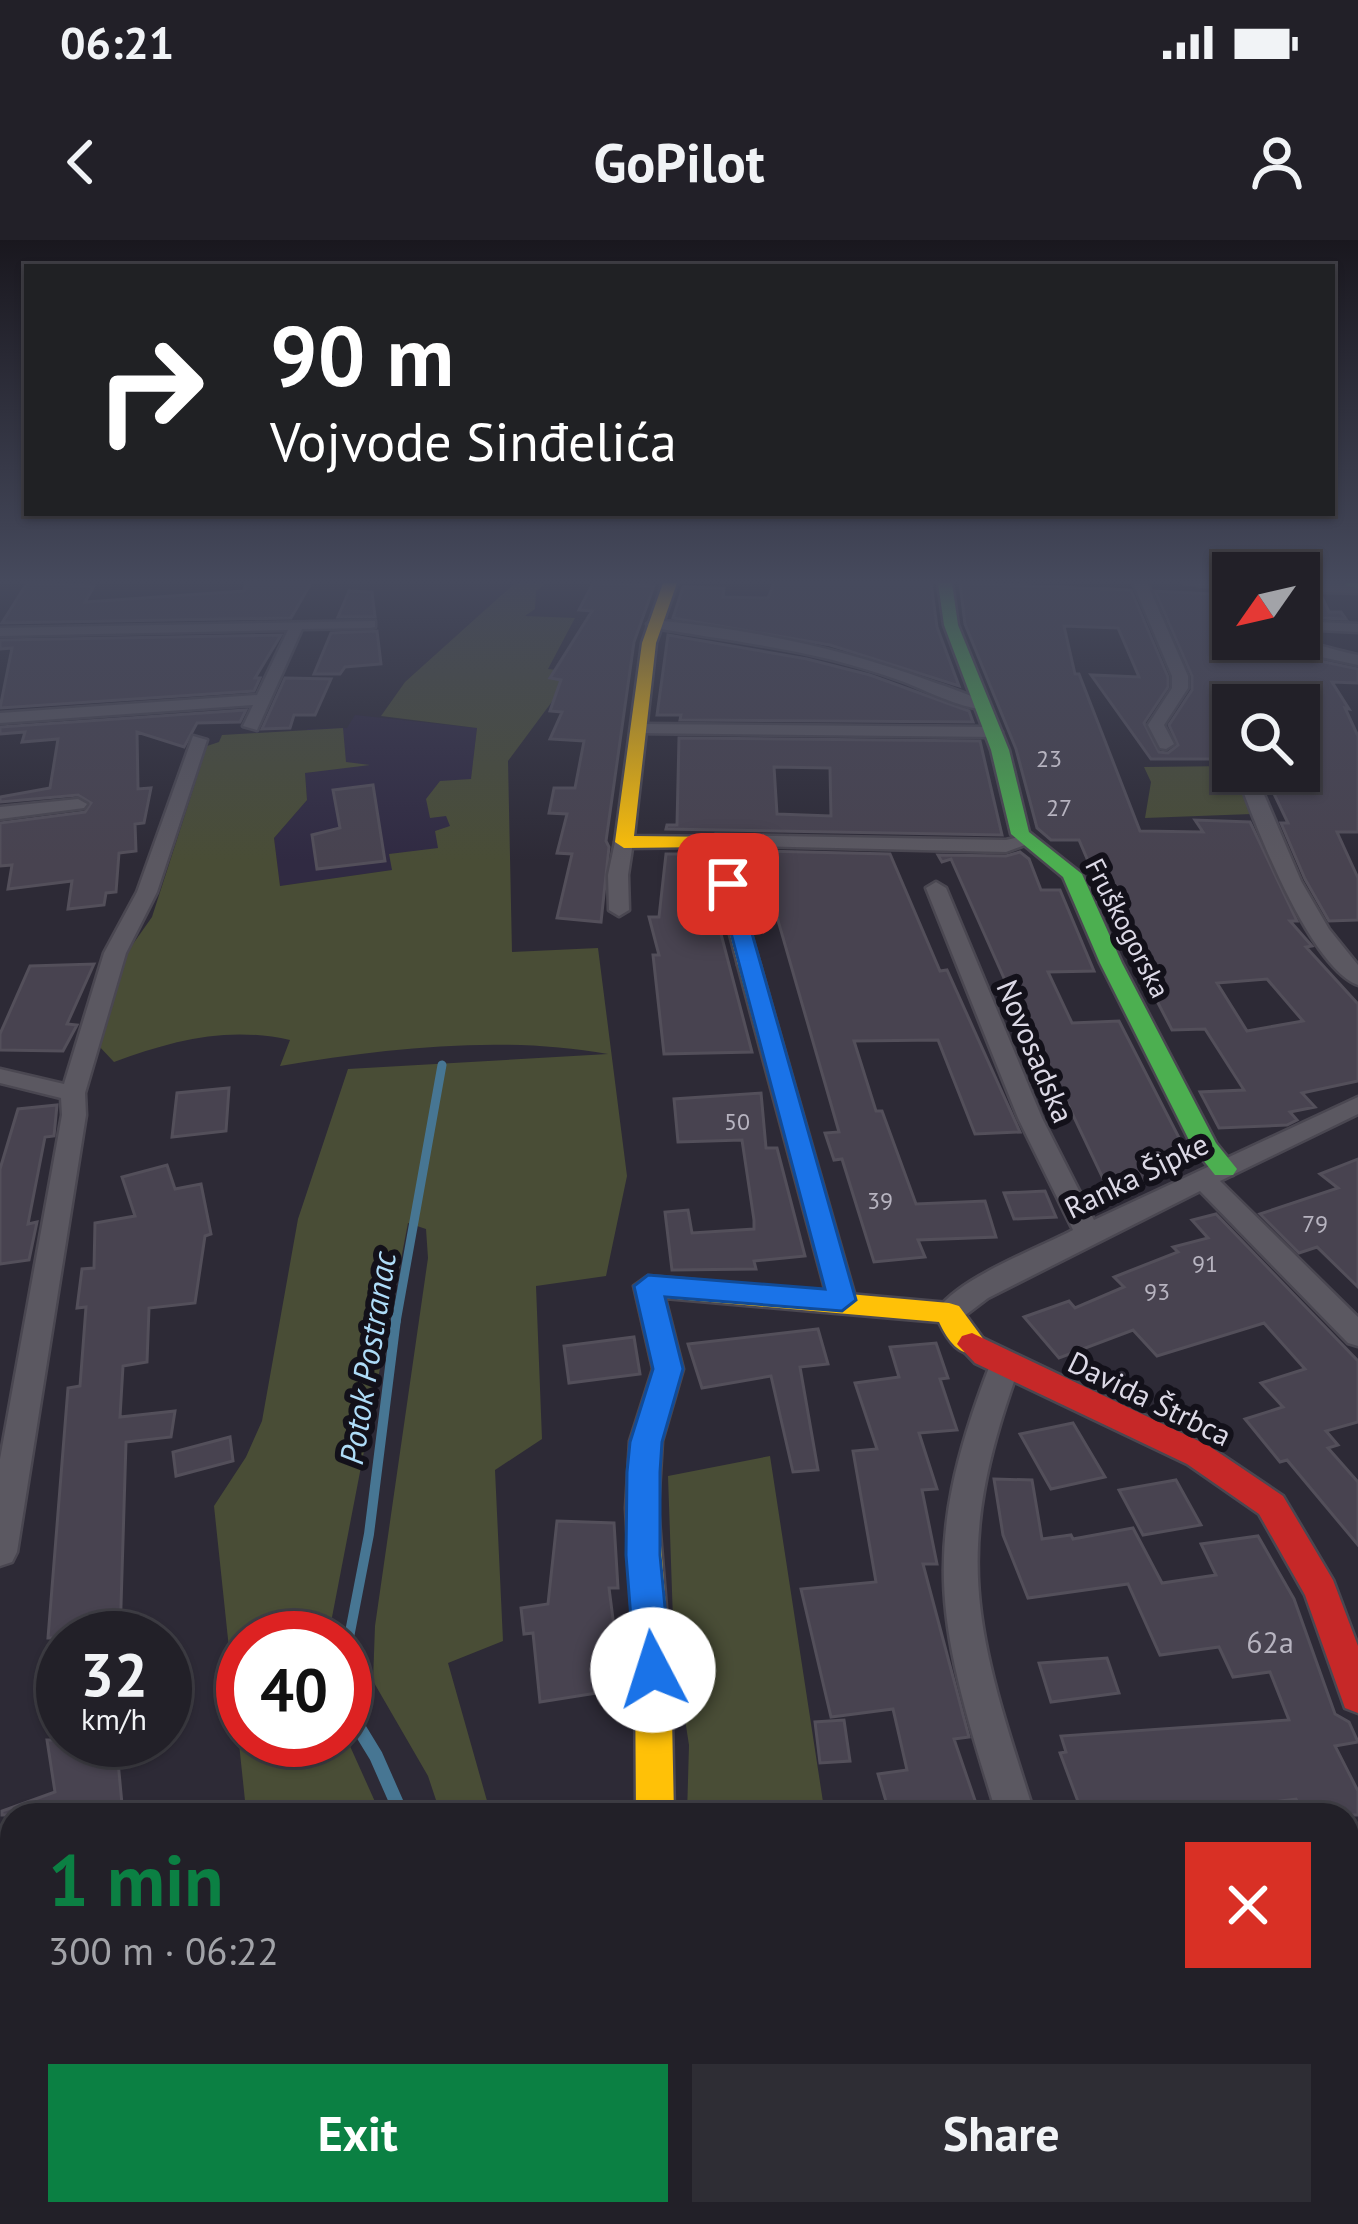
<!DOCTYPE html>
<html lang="en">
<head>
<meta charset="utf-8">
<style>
  :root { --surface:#222028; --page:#2e2d34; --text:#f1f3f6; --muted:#a2a3a8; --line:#3f3e45; --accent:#0b8043 }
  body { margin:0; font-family:"PT Sans",sans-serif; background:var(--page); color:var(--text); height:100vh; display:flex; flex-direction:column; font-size:45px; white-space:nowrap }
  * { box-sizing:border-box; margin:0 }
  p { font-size:39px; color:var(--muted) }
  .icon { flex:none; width:66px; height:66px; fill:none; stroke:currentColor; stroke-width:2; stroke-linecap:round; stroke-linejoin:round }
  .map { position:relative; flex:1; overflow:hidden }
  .panel { position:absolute; left:0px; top:1563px; width:1359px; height:423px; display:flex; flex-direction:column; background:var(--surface); border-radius:36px 36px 0 0; box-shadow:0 3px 9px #0004,0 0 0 3px var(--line) }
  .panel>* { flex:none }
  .hud { position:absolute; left:24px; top:24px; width:1311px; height:252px; border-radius:0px; box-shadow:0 3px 9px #0004,0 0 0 3px var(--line); background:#202124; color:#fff; overflow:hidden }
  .needle { width:78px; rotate:236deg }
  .tools { position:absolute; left:1212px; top:312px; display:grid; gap:24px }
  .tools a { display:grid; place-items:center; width:108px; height:108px; border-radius:0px; background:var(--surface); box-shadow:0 3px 9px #0004,0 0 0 3px var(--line); font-size:60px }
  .speed { position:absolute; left:36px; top:1371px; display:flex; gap:24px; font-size:60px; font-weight:700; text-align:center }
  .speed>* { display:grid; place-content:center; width:156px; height:156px; border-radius:50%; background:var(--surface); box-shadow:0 3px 9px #0004,0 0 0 3px var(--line); line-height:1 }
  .speed small { font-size:30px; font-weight:400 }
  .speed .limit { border:18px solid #d22; background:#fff; color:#111 }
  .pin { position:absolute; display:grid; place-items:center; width:102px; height:102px; color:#fff; margin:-51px; border-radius:24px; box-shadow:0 6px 18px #0006 }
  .me { position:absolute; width:132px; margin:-66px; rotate:355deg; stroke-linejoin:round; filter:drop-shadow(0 0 9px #0008) }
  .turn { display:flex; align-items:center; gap:42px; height:252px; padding:0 48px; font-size:54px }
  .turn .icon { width:156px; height:156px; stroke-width:2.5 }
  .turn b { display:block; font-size:84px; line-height:102px }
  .round { display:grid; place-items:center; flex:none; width:126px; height:126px; border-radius:0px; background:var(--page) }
  .headline { display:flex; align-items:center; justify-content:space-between; height:204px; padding:0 48px }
  h1 { font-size:72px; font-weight:800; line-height:90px; color:var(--accent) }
  .primary-button { display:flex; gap:24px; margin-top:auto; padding:24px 48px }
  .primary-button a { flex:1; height:138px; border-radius:0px; background:var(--accent); color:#fff; font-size:48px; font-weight:800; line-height:138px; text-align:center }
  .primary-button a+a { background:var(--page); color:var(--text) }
  .status { display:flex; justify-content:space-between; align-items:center; height:84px; padding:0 60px; background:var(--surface); direction:ltr }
  .status svg { height:33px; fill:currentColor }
  header { display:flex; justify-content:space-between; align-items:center; height:156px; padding:0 48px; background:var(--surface); font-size:54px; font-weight:800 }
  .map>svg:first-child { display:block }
  .built { fill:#302a42 }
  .green { fill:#494d36 }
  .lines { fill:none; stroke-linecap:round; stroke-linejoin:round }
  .stream-far2 { stroke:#477693; stroke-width:9 }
  .stream-far1 { stroke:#477693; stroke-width:10 }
  .stream { stroke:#477693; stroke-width:14 }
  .building { fill:#484350; stroke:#534f5a; stroke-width:3; fill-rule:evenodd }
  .street-casing { stroke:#4a4751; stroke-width:5 }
  .fast-casing { stroke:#4a4751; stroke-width:5 }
  .slow-casing { stroke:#4a4751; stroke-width:5 }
  .jam-casing { stroke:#4a4751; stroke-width:5 }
  .street { fill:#5b5861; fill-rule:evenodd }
  .fast { fill:#4caf50; fill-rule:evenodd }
  .slow { fill:#ffc107; fill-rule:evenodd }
  .jam { fill:#c62828; fill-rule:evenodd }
  .route { fill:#1a73e8; stroke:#114b97; stroke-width:3 }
  .labels { text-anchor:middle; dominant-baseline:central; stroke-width:12; stroke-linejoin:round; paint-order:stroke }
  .number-label { font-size:24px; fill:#b7b4c0 }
  .far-street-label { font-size:27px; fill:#dcd9e6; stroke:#13111a }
  .street-label { font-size:30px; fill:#dcd9e6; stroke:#13111a }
  .near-number-label { font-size:30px; fill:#b7b4c0 }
  .water-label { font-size:33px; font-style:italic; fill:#aedcf8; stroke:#13111a }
</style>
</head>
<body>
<div class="status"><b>06:21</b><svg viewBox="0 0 49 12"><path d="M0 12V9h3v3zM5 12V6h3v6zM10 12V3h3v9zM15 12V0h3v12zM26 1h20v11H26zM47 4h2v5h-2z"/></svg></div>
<header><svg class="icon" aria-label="back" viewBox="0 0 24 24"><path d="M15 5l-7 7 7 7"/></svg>GoPilot<svg class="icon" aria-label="person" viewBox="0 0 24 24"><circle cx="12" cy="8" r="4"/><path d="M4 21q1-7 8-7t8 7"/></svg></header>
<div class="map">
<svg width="1358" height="1984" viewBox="0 0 1358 1984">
  <rect width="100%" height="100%" fill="#2d2a36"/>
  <path class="built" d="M355,475L477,488L462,620L280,646L274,598L307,560L305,533L313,532L307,489L347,488Z"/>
  <g class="green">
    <path d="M515,343H546L536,351L535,369L525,376L575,378L548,429L574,432L508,521L512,712L598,708L627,936L606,1036L536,1046L542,1199L495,1230L503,1401L448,1423L491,1575H441L428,1536L373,1441L375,1386L428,1018L426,989L408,983L328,1398H243V1500H345V1495L381,1575H235L246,1570L214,1266L246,1217L262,1181L298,979L348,829L608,814C503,795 385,808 280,826L290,800C228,786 173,800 114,822L98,805L128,711L152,677L207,506L219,502L222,495L343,488L346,522L370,525L305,533L307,560L274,598L280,646L392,630L389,614L438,608L435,591L450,586L446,576L430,578L426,559L440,541L471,539L477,488L381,476L405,442Z"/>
    <path d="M1233,526L1252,574L1145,578L1151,542L1144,527Z"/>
    <path d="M770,1216L825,1575H687L689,1505L674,1409L668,1236Z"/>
    <path d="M12,1904V1974H348L346,1984H0V1909Z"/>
    <path d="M396,1974H642L641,1984H394Z"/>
  </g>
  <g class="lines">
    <path class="stream-far2" d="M396,1082L442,825"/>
    <g class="stream-far1">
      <path d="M345,1418L369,1294L396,1079"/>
      <path d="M345,1465L353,1478"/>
    </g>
    <g class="stream">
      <path d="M351,1475L376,1516L402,1575"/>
      <path d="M367,1984L369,1974"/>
    </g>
  </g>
  <g class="building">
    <path d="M27,343L94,346L85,362L244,351L246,343H311L291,378L2,383Z"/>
    <path d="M593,343L654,346L634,402L606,601L609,607L601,682L557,678L572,614L557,613L567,574L549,573L554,548H575L584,501L550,499L562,472L550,471L561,440L550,438L592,371L579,370Z"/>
    <path d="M774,343H931L937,387L959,446L830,405L673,378L683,347L724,348L723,357L768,358Z"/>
    <path d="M960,343L1131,350L1168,437V447L1144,483L1159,512L1168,513L1178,505L1169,485L1192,450V436L1155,351L1233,355V399H1276L1297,416L1358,429V443L1332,442L1349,469L1345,468L1358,496V592H1337L1358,638V680L1329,681L1305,639L1281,583H1288L1263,531H1310L1299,504V465H1241L1232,459L1211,465L1233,509V519H1151L1091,435L1139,437L1118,388L1064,386L1075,434H1079L1140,591L1203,592L1195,580L1250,582L1297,681H1290L1312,706L1306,707L1358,764V841L1302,853L1315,867L1290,872L1297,880L1287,885L1219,888L1200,852L1244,850L1205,789L1172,790L1141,730L1131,721L1079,600H1051L1037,588L1016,509L965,384ZM1267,739L1303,781L1247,791L1217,743Z"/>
    <path d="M349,351L372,352L375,377H338Z"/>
    <path d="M1299,356L1322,357L1329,372H1341L1346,379L1299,377Z"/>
    <path d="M377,391L381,424L345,427L340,434H314L331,393Z"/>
    <path d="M281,395L255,438H260L254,451L0,468L12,408L0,409V400Z"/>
    <path d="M668,395L807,419L870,435L969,471L973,482L680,480L681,475H657Z"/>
    <path d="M285,438L331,439L315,475H294L290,488L262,489Z"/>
    <path d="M246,470L240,482L197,483L184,507L137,492L138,549L151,548L144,583L135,584L136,611L119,613L116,652L106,653L104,665L68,669L72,641L8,649L12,625L0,626V583L85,572L91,563L78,555L0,562V557L50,548L58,499L22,502L25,492L0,494V487Z"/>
    <path d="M679,498L980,501L1002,595L666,589L667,585H677ZM774,527L830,528L831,576L777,574Z"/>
    <path d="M373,545L385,621L317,629L312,595L340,588L333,550Z"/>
    <path d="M758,611L890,614L940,731L947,730L1020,892L975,894L938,800L854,801L876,871H882L916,964L985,961L996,997L918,1000L925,1017L874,1022L842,919L834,920L825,893L839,892Z"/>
    <path d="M1020,612L1029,619L1041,650H1060L1094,731L1048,732L1072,783L1119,781L1191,921H1140L1153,942L1107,947L1055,837H1048L951,619L942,622L938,615L1006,616Z"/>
    <path d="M666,614H700L752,812L664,814L653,715H659L649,677H659Z"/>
    <path d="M94,724L67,784L77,785L63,811L0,810V794L30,726Z"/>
    <path d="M229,848L226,891L172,897L177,853Z"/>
    <path d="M761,853L766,908H777L805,1016L754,1021L756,1029L672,1030L665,972L688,970L692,993L754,989V980L742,900L678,902L674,859Z"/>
    <path d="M57,865L54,896L45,897L28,984L37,982L29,1020L0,1024V929L18,869Z"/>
    <path d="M1358,919V1047L1317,1007L1299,1013L1260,974L1338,948L1320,934Z"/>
    <path d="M167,925L175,949L201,944L211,994L205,996L195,1063L149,1068L147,1122L123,1126L120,1177L175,1171L171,1197L126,1202L120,1398H48L68,1148L80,1146L86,1067L77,1068L82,1029L94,1028L95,983L135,976L122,937Z"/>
    <path d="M1045,951L1056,977L1014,979L1004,953Z"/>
    <path d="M1216,974L1358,1121V1182L1326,1191L1338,1205L1328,1208L1358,1242V1305L1287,1220L1280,1222L1245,1179L1283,1167L1261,1143L1305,1129L1264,1083L1157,1116L1133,1090L1059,1118L1024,1077L1069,1061L1075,1068L1124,1047L1114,1037L1178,1012L1173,1007L1208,998L1192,980Z"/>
    <path d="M818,1089L828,1124L800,1127L818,1230L793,1232L771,1136L702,1148L688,1104Z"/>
    <path d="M634,1097L640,1134L569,1143L564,1106Z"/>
    <path d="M936,1103L948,1138L940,1139L957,1190L919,1193L937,1249L922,1250L937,1324H923L969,1497L954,1499L980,1575H890L878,1534L907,1530L893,1469L831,1477L801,1349L876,1342L853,1211L877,1209L855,1143L899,1137L890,1107Z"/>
    <path d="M1073,1183L1105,1237L1051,1249L1020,1194Z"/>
    <path d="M230,1197L233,1221L176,1236L173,1212Z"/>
    <path d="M994,1239L1032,1240L1042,1299L1071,1295L1073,1299L1133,1288L1162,1343L1216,1335L1201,1304L1258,1296L1294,1359L1335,1474L1349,1482L1358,1502L1335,1506L1358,1551V1575H1304L1296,1559L1222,1568L1225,1575H1083L1060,1513L1066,1512L1061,1496L1289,1480L1270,1432L1233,1437L1219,1407L1160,1415L1128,1344L1028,1358L1003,1295Z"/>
    <path d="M1176,1240L1201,1285L1143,1295L1119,1250Z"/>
    <path d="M557,1281L614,1283L618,1348H609L622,1449L540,1462L533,1393L524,1394L521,1368L548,1364Z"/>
    <path d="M1107,1418L1119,1453L1051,1462L1039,1423Z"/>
    <path d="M844,1480L850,1521L820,1523L815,1482Z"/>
    <path d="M47,1500H116L123,1575H2V1571L55,1552Z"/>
  </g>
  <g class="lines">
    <g class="street-casing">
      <g id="street">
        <path d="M1133,343H1147L1188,436V448L1164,485L1174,504L1166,509L1160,508L1148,485L1172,448V436Z"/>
        <path d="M1185,343H1233V350Z"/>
        <path d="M1299,343L1358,345V353L1299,351Z"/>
        <path d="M654,380C749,389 841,408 930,441C950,448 974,455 990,467C976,476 923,449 904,442C815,409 740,403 649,387L647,384Z"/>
        <path d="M375,381V387L370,388L302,389L257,490L243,486L253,465L0,483V473L257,455L288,390L0,396V388Z"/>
        <path d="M1299,381L1358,384V392L1299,389Z"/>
        <path d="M1280,399C1305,399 1332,410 1358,415V425L1298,412Z"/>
        <path d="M1231,463L1237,465H1233V486L1225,481L1223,468Z"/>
        <path d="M640,484L994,487L1002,492L994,497L634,493V485Z"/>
        <path d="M193,496L207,500L157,652L126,713L85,853L86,875L17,1312L12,1322L0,1326V1219L62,875L61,858L0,843V829L64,844L104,713L137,652Z"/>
        <path d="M1236,531H1254L1301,641L1329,689L1358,725V745C1309,727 1253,580 1236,531Z"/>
        <path d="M78,559L87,564L84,568L0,579V567Z"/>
        <path d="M715,595L1006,600L1027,595L1036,601L1006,612L708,605L706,601Z"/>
        <path d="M624,596L633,602L628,635L629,670L619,676L609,670L608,635L615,602Z"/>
        <path d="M936,642L946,648L1042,878L1094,980L1358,857V874L1220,941L1358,1077V1106L1348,1103L1200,951L988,1058L959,1080H939L935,1073C957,1038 1035,1010 1073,990L1018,878L926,648Z"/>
        <path d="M1005,1114L1016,1117L1020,1125C950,1314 975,1390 1035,1575H997C939,1389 917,1313 990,1125L994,1117Z"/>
        <path d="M623,1974H671L670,1984H622Z"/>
        <path d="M1135,1974H1183L1187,1984H1139Z"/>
      </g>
    </g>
    <g class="fast-casing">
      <g id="fast">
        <path d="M938,343H952L958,385L1009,510L1029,592L1082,634L1122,723L1216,903L1237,929L1233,935H1215L1192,906L1100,723L1063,637L1011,594L991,510L944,385Z"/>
        <path d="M1345,343H1358V348L1347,346Z"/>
        <path d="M749,719L760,725L856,1060L852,1067H832L828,1060L738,725Z"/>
      </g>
    </g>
    <g class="slow-casing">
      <g id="slow">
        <path d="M663,343H677L656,403L634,596L722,597L760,725L749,731L738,725L707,607L624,608L615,602L642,403Z"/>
        <path d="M648,1036L949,1063L959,1066L987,1104L982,1112C960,1119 948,1101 939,1082L665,1058L683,1129L662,1201L658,1268L671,1430L674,1575H636L635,1430L626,1268L630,1201L653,1129L634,1046Z"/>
      </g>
    </g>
    <g class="jam-casing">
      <path id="jam" d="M972,1093L1209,1206L1283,1256L1333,1340L1358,1406V1473L1345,1468L1305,1355L1259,1274L1187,1224L975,1123L957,1104L962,1096Z"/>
    </g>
    <use href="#street" class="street"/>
    <use href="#fast" class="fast"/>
    <use href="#slow" class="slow"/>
    <use href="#jam" class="jam"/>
  </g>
  <linearGradient id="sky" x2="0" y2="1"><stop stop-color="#19171e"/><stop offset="0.55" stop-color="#464a5d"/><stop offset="1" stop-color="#464a5d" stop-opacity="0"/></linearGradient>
  <rect width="1358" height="621" fill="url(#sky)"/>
  <path class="route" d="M728,638L738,644L856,1060L842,1071L665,1057L683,1129L662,1202L660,1232V1315L671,1430L666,1442L653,1447L640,1442L635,1430L626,1315L627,1232L630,1202L653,1129L634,1046L648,1035L825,1049L718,644Z"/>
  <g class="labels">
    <g class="number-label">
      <text x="1049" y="518">23</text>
      <text x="1059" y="567">27</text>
      <text x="737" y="881">50</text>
      <text x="880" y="960">39</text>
      <text x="1315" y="983">79</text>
      <text x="1205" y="1023">91</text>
      <text x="1157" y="1051">93</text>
    </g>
    <g class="far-street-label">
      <text transform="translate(1128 688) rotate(63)">Fruškogorska</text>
    </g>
    <g class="street-label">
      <text transform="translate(1036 811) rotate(67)">Novosadska</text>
      <text transform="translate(1136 935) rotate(-26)">Ranka Šipke</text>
      <text transform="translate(1150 1158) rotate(26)">Davida Štrbca</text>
    </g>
    <g class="near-number-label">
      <text x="1270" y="1401">62a</text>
    </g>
    <g class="water-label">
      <text transform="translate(367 1118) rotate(-81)">Potok Postranac</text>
    </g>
  </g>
</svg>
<div class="tools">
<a><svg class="needle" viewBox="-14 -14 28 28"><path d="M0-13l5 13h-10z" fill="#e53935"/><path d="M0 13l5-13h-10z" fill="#a2a3a8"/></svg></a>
<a><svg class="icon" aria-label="search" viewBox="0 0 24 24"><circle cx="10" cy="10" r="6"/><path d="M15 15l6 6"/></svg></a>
</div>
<div class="speed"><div>32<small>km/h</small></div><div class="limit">40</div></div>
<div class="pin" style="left:728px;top:644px;background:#d93025"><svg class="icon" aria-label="arrive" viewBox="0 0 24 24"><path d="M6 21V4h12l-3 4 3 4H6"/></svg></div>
<svg class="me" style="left:653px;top:1430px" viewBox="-20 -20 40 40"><circle r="19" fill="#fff"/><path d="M0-13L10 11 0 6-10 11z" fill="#1a73e8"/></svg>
<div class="hud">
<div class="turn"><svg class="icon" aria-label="right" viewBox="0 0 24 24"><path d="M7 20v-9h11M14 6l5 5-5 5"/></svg><div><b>90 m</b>Vojvode Sinđelića</div></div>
</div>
<section class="panel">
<div class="headline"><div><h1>1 min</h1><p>300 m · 06:22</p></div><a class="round" style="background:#d93025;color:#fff"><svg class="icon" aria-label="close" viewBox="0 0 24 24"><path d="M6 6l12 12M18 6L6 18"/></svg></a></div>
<div class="primary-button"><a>Exit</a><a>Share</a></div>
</section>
</div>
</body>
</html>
